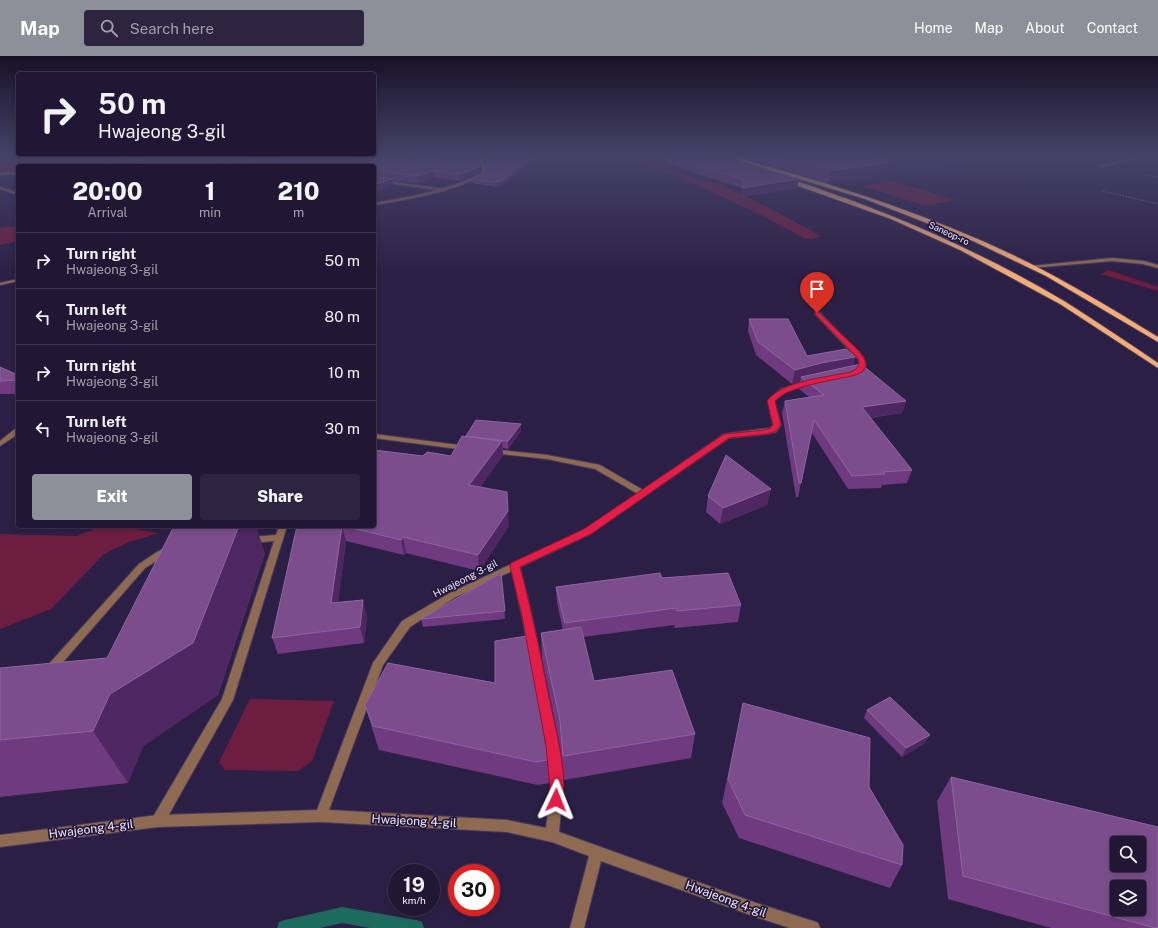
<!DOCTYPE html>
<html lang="en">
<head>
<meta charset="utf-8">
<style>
  :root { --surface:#211734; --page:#2d2440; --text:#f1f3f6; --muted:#a29fac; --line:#3e364f; --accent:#8c9099 }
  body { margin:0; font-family:"Public Sans",sans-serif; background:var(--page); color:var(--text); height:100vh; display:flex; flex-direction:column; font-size:15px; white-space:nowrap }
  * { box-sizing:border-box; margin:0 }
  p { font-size:13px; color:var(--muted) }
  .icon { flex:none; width:22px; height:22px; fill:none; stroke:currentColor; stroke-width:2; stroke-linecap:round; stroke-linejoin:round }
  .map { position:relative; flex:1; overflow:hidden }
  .drawer { position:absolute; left:16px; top:108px; width:360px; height:364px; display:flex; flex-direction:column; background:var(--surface); border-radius:4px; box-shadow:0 2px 6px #0003,0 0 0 1px var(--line) }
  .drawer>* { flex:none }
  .banner { position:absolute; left:16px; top:16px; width:360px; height:84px; border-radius:4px; box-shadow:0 2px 6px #0003,0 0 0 1px var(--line); background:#211734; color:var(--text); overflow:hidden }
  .fabs { position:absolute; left:1110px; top:780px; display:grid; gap:8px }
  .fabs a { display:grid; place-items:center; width:36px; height:36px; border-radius:4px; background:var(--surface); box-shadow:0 2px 6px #0003,0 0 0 1px var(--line); font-size:20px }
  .speed { position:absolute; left:388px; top:808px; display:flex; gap:8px; font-size:20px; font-weight:700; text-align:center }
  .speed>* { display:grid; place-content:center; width:52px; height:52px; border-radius:50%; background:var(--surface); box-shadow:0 2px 6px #0003,0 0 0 1px var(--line); line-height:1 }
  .speed small { font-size:10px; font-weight:400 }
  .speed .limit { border:6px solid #d22; background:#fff; color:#111 }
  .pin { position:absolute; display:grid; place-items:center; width:34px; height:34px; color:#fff; margin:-41px -17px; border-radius:50% 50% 50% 0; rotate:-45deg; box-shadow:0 0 4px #0007 }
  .pin .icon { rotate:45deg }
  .me { position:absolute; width:44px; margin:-22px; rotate:2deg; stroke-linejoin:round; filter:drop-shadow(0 0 3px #0008) }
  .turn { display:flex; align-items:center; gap:14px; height:84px; padding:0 16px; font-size:18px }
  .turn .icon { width:52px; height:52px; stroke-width:2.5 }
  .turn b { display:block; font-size:28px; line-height:34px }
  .eta { display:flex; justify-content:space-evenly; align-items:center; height:68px; text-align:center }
  .eta b { font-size:24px; font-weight:800; line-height:28px }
  .cta { display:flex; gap:8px; margin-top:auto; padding:8px 16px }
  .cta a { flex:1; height:46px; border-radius:4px; background:var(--accent); color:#fff; font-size:16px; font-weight:800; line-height:46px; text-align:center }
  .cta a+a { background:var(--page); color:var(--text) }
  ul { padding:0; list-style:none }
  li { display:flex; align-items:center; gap:12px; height:56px; padding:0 16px; border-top:1px solid var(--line) }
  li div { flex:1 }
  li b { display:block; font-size:15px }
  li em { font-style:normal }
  header { display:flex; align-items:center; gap:24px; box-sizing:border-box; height:56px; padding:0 20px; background:var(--accent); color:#fff }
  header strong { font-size:19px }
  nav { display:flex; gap:22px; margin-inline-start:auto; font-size:14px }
  .search { width:280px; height:36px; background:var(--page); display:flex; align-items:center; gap:10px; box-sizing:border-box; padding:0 14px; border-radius:4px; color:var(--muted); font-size:15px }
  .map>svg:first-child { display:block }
  .built { fill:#362652 }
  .green { fill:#6d1d40 }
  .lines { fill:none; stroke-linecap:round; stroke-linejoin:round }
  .stream { fill:#1c6b5c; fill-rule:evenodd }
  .lane-casing { stroke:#473b5f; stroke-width:2 }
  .street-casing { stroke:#473b5f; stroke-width:2 }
  .primary-casing { stroke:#473b5f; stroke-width:2 }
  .path { stroke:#827896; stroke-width:1; stroke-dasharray:1.5 1.5; stroke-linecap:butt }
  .lane { fill:#8d6a51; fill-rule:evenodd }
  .street { fill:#8d6a51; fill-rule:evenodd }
  .primary { fill:#f4ac76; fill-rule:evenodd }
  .wall { fill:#6f3a7f }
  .shaded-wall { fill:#4e2762 }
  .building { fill:#7c4d8c; stroke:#8e659e; fill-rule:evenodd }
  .route { fill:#e11d48; stroke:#92132f }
  .labels { text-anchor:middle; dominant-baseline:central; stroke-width:3.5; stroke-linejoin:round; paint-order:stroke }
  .far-street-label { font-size:9px; fill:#eee9fd; stroke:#22153a }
  .street-label { font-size:10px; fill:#eee9fd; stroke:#22153a }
  .near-street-label { font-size:12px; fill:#eee9fd; stroke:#22153a }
</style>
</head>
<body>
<header>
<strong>Map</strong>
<div class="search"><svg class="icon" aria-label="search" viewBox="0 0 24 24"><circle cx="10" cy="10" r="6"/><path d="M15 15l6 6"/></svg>Search here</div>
<nav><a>Home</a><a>Map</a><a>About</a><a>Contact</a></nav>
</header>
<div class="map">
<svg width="1158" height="872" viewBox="0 0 1158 872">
  <rect width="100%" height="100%" fill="#2c1f45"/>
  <path class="built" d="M747,98H940L974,106L851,127Z"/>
  <g class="green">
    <path d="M0,98H134L138,101L89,110H18V116L0,117Z"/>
    <path d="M614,98H644L645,100L661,106L660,108L698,124L722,128L788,162L821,180L813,183L804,182L761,159L686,124Z"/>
    <path d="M892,125L956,144L926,150L863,130Z"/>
    <path d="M18,170V185L0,189V172Z"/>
    <path d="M1109,214L1158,231V235L1101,218Z"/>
    <path d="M103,470H118L159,477L129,486L104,498L51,553L0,573V478L76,480Z"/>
    <path d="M250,643L334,645L312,705L298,715L225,714L219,706Z"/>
  </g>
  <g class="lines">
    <path class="stream" d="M342,851L416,864L422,866L424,872H370L342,867L320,872H277L279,866L285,864Z"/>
    <g class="lane-casing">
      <g id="lane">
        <path d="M163,98H170L107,110L113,107Z"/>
        <path d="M1151,98H1156L1101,111L1099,110Z"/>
        <path d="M222,105L221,107L199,110L201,109Z"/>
        <path d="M242,105L284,109L286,110L242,107L225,110Z"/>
        <path d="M12,116L18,118V120L12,118L0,119V117Z"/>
        <path d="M374,123L444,133L446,134L444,135L374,125Z"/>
        <path d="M0,131L18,137V139L0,133Z"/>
        <path d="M1112,202L1144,205L1158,209V212L1143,208L1112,205L1031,212L1029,211L1031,210Z"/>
        <path d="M18,223V225L0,229V227Z"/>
        <path d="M279,470H287L233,644L163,769L158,771L153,769L152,765L153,761L222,643L274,485L251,487L247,484L251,481L276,479Z"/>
        <path d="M168,491L171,492L172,494L171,496L145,512L56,614L48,616L44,615L43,612L44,609L49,608L139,508L157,496Z"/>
      </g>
    </g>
    <g class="street-casing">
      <g id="street">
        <path d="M271,98H276L246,107L240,110H236L244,105Z"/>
        <path d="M354,98C362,98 371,103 378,102C383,102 388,97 394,98L380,104L382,106C374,105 368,110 359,110L374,104Z"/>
        <path d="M476,98H479L486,111L484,120C449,136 412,143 374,149V147C411,141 447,134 481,118L482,111Z"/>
        <path d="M815,256H819L863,301L866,309L863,315L854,317V315L858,313L860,309L858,303L815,258Z"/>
        <path d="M809,325L812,327L811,328L786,336L774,345L781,369L776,376L768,378L729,382L590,478L520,511L532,560L559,690L563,731L559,776L756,847L813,865L818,867L820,872H790L756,861L601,805L584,872H570L589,800L552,786L507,776L321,766L158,771L0,791V779L158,759L317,754L373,607L402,565L450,537L584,474L638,438L595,413L547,403L493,397L489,395L490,393L547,399L600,409L643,434L724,378L770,372L773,369L768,345L769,344L781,333ZM512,515L522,560L547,690L551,731L546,772L507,764L329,754L383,609L410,571L456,541Z"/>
        <path d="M15,373H18V378L0,390V385Z"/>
        <path d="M374,378L466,390L470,392L466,394L374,382Z"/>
      </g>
    </g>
    <g class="primary-casing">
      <g id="primary">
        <path d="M717,98H722C821,124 920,155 1013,199C1063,223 1111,252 1158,281V286L1046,220L973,185L865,143Z"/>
        <path d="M784,123C797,123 831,138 845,142C921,170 995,204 1064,245C1096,265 1127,286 1158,307V312L1060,248L960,194L891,163L784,125Z"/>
      </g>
    </g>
    <g class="path">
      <path d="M21,101L22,99L26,98"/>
      <path d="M1145,119L1158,121"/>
      <path d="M1102,135L1158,148"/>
    </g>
    <use href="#lane" class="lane"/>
    <use href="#street" class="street"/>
    <use href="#primary" class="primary"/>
  </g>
  <g class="wall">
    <path d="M260,98H383V99L375,101L367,99L368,104L401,103V100L479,104L480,113V117L459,125L434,121L419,127L392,124L393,129L374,136V110H263Z"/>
    <path d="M480,98H543L504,128L496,131L473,127L472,123L486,115L487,109Z"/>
    <path d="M734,98H925L885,104V105L890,106L887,117L828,127L734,100Z"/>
    <path d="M667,100L799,123L797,132L741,141L742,132L667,108Z"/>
    <path d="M749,263L807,300L855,301L853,310L906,345L902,357L870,362L912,414L907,427L882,429L881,432L848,433L812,377L798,441H796L782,357L785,345L809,341L799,333L800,326L792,328L756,299L748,275Z"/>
    <path d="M0,311L18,319V338H0Z"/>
    <path d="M521,375L508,393L503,392V399L480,431L509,470L479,515L406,497L404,499L346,485L338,546L367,560L364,587L278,598L272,582L297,470L423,400H451L466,381Z"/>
    <path d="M771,433L767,449L720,468L706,456L708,440Z"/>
    <path d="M265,497L218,639L143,690L128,727L0,741V612L107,602Z"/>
    <path d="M501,517L505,563L423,571L421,563Z"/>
    <path d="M662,522L741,549L738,566L675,572L674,569L583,581L594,625L695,678L691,702L564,724L560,690L542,602L541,577L563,574L557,547L556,531Z"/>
    <path d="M743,647L869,731L902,809L890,832L739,782L722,747Z"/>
    <path d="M365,649L548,704L549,727L538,729L379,694L372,672Z"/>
    <path d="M867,654L925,687L902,701L864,662Z"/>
    <path d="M951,721L1158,872H1051L948,843L937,745Z"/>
  </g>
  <g class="shaded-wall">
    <path d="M367,98L368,104L358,109L357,103Z"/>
    <path d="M374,98H383V99L375,101Z"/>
    <path d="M537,98H543L504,128L496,131L495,127Z"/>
    <path d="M875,98H925L885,104V107L864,99Z"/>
    <path d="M890,106L887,117L828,127L831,115Z"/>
    <path d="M480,107V117L459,125V119Z"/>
    <path d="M433,115L434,121L419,127L418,120Z"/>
    <path d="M392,123L393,129L374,136V129Z"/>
    <path d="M799,123L797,132L741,141L742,132Z"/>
    <path d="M855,301L852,314L801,321L800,326L792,328L795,314L821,307Z"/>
    <path d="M906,345L902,357L858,363L862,351Z"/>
    <path d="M521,368V375L508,393V385Z"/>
    <path d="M502,385L503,399L470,444L469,429Z"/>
    <path d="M771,433L767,449L720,468L723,452Z"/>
    <path d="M507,436L509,470L479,515L478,499Z"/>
    <path d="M239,470H256L265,497L218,639L143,690L128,727L93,675L110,638Z"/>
    <path d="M342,470L346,485L336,563L331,547Z"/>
    <path d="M403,481L406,497L404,499L401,484Z"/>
    <path d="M363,544L367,560L364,587L360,571Z"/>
    <path d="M930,679L925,687L902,701L906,692Z"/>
  </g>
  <g class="building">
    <path d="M260,98H367L357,103L358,105H363L374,102L480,107L479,111L459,119L433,115L418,120L374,115V110H264L262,104L286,105L283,102L261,99Z"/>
    <path d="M417,98H476L479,104L401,100Z"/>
    <path d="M482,98H537L504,124L495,127L472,123L486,115L487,106Z"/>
    <path d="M687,98H709L799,123L742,132L744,124L667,100Z"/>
    <path d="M766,98H875L864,99L890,106L831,115Z"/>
    <path d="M374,120L392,123L374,129Z"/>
    <path d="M749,263H788L807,300L846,293L855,301L821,307L795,314L758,286Z"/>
    <path d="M861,308L906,345L862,351L912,414L883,416L885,418L852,420L814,364L801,427H799L785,345L824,339L801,321Z"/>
    <path d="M0,311L18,319V324L0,325Z"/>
    <path d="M476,364L521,368L508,385L466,380Z"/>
    <path d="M462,380L502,385L469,429L507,436L508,455L478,499L403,481L401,484L344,470H374V394L423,400L427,396L451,400Z"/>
    <path d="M726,399L771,433L723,452L708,440Z"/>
    <path d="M174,470H239L193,587L110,638L93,675L0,684V612L107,602Z"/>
    <path d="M297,470H342L331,547L363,544L360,571L272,582Z"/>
    <path d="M501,517L505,555L421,563Z"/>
    <path d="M660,517L662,522L728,517L741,549L677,555L676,552L565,567L556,531Z"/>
    <path d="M581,571L594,625L672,614L695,678L563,700L560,665L541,577Z"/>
    <path d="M527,580L544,667L548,704L536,706L373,670L365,649L388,607L495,627V585Z"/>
    <path d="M890,641L930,679L906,692L867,654Z"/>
    <path d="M743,647L870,682L869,731L903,789L902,809L745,759L728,723Z"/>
    <path d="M951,721L1158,771V872H1155L963,820ZM1117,787H1139V809H1117ZM1117,831H1139V853H1117Z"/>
  </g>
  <linearGradient id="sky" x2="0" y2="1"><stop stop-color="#181126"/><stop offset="0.45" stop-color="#454268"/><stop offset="1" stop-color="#454268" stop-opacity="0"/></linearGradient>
  <rect width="1158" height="220" fill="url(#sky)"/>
  <path class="route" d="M817,255L859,295L864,302L866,309L863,315L856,319C836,324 787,330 775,345L781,369L776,375L768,378L729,382L591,478L520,511C532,556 541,601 550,646C555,670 570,726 561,748L556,750L551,748L549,744L550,731L546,690L522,560L510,510L511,507L584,473L724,378L764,374L771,372L773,369L767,345C781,325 828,321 851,316C858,312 860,311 858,302L815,258V256Z"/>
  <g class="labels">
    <g class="far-street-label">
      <text transform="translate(949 177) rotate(25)">Saneop-ro</text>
    </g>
    <g class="street-label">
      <text transform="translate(465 522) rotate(-27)">Hwajeong 3-gil</text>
    </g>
    <g class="near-street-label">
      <text transform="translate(414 765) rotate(3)">Hwajeong 4-gil</text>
      <text transform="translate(91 773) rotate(-7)">Hwajeong 4-gil</text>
      <text transform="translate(726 843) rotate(20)">Hwajeong 4-gil</text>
    </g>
  </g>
</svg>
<div class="fabs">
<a><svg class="icon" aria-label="search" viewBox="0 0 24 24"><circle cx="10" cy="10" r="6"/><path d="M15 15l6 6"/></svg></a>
<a><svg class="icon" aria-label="layers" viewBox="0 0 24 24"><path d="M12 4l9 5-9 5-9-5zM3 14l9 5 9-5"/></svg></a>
</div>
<div class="speed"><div>19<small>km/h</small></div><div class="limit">30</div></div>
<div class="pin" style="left:817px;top:257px;background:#d93025"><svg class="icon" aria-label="arrive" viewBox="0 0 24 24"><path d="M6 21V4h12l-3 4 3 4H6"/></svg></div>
<svg class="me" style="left:556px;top:744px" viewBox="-20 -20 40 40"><path d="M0-17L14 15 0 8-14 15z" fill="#e11d48" stroke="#fff" stroke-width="4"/></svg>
<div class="banner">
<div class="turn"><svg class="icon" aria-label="right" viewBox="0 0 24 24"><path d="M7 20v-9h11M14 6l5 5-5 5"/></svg><div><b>50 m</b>Hwajeong 3-gil</div></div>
</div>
<section class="drawer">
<div class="eta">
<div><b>20:00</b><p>Arrival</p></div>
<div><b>1</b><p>min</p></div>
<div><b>210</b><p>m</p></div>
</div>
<ul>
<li><svg class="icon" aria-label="right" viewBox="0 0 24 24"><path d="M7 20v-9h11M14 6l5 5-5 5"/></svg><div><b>Turn right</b><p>Hwajeong 3-gil</p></div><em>50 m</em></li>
<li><svg class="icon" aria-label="left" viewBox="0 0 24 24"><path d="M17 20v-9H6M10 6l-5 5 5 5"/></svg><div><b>Turn left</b><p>Hwajeong 3-gil</p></div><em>80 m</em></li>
<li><svg class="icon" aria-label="right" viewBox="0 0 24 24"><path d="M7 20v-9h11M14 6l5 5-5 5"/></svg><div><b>Turn right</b><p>Hwajeong 3-gil</p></div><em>10 m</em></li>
<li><svg class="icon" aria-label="left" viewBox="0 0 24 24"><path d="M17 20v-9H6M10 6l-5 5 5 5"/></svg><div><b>Turn left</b><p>Hwajeong 3-gil</p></div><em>30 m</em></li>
</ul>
<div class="cta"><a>Exit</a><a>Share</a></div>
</section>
</div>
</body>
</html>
